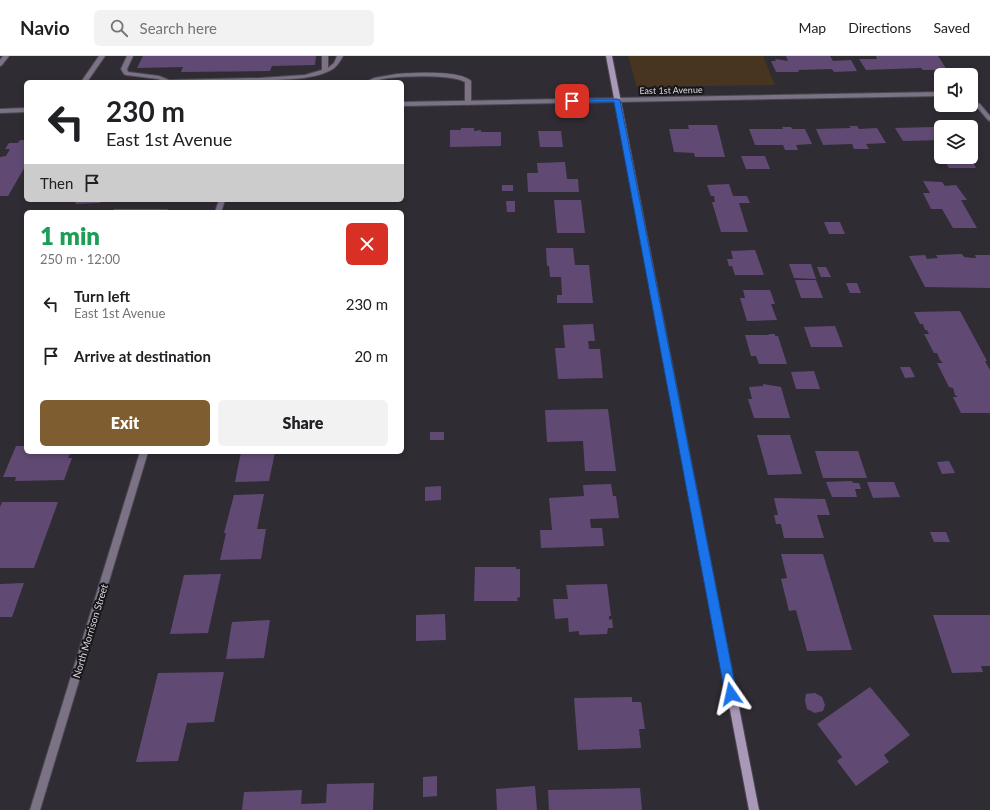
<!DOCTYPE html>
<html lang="en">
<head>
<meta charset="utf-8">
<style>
  :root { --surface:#fff; --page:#f2f2f2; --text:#202124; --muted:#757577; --line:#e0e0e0; --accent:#7e5d30 }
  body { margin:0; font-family:Lato,sans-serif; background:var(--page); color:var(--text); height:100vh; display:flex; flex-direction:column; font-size:15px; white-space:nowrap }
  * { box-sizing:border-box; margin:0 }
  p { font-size:13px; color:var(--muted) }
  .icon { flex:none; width:22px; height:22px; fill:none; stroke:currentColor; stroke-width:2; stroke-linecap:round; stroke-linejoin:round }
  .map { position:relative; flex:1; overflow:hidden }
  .side { position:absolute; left:24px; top:154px; width:380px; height:244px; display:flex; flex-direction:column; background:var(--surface); border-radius:6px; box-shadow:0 2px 6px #0003 }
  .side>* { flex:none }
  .guide { position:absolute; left:24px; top:24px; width:380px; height:122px; border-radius:6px; box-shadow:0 2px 6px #0003; background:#fff; color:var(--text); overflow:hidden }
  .tools { position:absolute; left:934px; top:12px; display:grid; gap:8px }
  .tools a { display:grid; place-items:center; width:44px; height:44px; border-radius:6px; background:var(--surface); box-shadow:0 2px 6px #0003; font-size:20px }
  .pin { position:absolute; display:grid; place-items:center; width:34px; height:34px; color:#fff; margin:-17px; border-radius:8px; box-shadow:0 2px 6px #0006 }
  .me { position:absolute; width:44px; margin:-22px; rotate:349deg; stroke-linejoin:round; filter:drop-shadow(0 0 3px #0008) }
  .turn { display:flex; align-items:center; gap:14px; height:84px; padding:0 16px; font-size:18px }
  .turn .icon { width:52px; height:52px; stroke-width:2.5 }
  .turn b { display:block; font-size:28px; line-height:34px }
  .then { display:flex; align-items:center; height:38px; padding:0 16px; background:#0003; gap:8px; font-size:15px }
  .round { display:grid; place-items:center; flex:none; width:42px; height:42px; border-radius:6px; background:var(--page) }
  .summary { display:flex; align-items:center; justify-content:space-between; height:68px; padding:0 16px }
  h1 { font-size:24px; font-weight:800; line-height:30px; color:#1e9e55 }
  .primary-button { display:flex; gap:8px; margin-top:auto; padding:8px 16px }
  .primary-button a { flex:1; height:46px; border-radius:6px; background:var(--accent); color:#fff; font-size:16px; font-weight:800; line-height:46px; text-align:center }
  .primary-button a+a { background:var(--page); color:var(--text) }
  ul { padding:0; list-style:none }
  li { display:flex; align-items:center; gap:12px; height:52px; padding:0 16px }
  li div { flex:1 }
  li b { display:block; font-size:15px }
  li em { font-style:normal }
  header { display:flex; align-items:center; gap:24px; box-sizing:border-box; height:56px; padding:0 20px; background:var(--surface); border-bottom:1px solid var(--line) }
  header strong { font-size:19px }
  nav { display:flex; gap:22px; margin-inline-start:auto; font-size:14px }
  .search { width:280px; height:36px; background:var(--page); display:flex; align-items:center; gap:10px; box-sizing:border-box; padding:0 14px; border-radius:6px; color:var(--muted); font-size:15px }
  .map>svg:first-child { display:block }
  .green { fill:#47351f }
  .building { fill:#604a73 }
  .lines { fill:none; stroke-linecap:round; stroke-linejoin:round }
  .lane-casing { stroke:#4c4850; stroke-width:2 }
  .street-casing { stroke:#4c4850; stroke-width:2 }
  .secondary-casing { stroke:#4c4850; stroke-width:2 }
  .lane { fill:#7c7286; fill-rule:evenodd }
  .street { fill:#7c7286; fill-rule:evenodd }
  .secondary { fill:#a998b8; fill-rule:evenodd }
  .route { fill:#1a73e8; stroke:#114b97 }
  .labels { text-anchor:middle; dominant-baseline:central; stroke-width:4; stroke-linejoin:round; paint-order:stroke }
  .far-street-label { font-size:9px; fill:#dfdce1; stroke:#171519 }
  .street-label { font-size:10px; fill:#dfdce1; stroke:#171519 }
</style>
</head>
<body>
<header>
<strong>Navio</strong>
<div class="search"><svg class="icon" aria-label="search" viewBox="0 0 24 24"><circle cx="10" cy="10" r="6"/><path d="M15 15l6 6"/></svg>Search here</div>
<nav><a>Map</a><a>Directions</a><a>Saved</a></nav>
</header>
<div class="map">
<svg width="990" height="754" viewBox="0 0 990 754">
  <rect width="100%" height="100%" fill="#302c34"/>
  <path class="green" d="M628,0H763L775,29L637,31Z"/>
  <g class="building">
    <path d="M143,0H316L315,9L272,10L270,15L181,16L183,11L137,12Z"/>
    <path d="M786,0H830L833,5L851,4L857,15L834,16L832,13L798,14L799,16H776L771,5H776L775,3L788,5Z"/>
    <path d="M876,0H938L947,14H923L921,12L866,14L859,3H877Z"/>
    <path d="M688,69H717L725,101H695L694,97L674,96L669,73H689Z"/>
    <path d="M849,70H857L859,73L877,72L886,87L866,88L869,93H854L852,88L823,89L816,73L851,72Z"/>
    <path d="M782,71H791L792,73H805L812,88L796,89L798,94H785L783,89H755L749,73H783Z"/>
    <path d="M934,71L941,81V84L903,85L895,72Z"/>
    <path d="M461,72H474V75L481,74V76H501V90L450,91V74H461Z"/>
    <path d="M538,75H561L563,91H540Z"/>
    <path d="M20,84H26V109L8,140H0V101L6,100L10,93H5L9,87H18Z"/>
    <path d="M741,100H765L770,113H746Z"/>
    <path d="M942,101H970L976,112H949Z"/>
    <path d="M565,106L567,123H578L579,136H528L527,117H538L537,107Z"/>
    <path d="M923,125L942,126L945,130L956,129L967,144H961L977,172H953L942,153H931L923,137H930Z"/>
    <path d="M729,128L733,140H747L750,147H739L748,176H721L712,146H715L714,140H711L707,129Z"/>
    <rect x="502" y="129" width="11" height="6"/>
    <path d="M77,144H101L100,147L75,148Z"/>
    <path d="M554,144H581L585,177H557Z"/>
    <path d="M506,145H515V156H507Z"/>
    <path d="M114,153H168L166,156H113Z"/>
    <rect x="293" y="154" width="28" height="2"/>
    <path d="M824,166H840L845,178H829Z"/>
    <path d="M546,192H573L575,209H589L593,247H557V239H562L561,221H550L549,210H547Z"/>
    <path d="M755,194L764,219H735L732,210H729L727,203H733L731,195Z"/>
    <path d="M962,198L964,201L973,202H976L975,199H990V232L925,231L909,200L925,199L927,203L938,202L936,199Z"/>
    <path d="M789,208H811L816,223L794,222Z"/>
    <path d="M817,211H826L831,221H821Z"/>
    <path d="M795,224H816L823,242H801Z"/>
    <path d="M846,227H857L861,237H850Z"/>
    <path d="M743,234H770L775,248H771L777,264L747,265L740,242H745Z"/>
    <path d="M960,255L987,305H985L990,314V357H961L953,341H958L955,339L953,332L949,331L937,307H943L940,304L937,297H934L924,278H929L927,274H925L923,268H920L914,256Z"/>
    <path d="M593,268L595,285H588L589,293H600L603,322L558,323L555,292H565L563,269Z"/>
    <path d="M835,270L843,291H811L804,271Z"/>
    <path d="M769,278H775V280H778L787,308H759L756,300H751L745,279H769Z"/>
    <path d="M900,311H910L915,321L905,322Z"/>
    <path d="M814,315L820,333H796L791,316Z"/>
    <path d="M763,328L781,331L790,362H754L748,343H752L749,331L763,330Z"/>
    <path d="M608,353L616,415H585L583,385L547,386L545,354Z"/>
    <rect x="430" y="376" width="14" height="8"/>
    <path d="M757,379H790L802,418L768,419Z"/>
    <path d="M16,390H26V396H71L68,402H72L64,424L15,425L16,421H3Z"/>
    <path d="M815,395H858L867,422H823Z"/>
    <path d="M241,396H275L269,425L235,426Z"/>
    <path d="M949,405L955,417L942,418L937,406Z"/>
    <path d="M852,425L853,427H859L861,433H855L857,441H832L826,426Z"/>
    <path d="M867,426H894L900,441L873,442Z"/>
    <path d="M611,428L613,440H616L619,462L590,463L591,472H602L604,490L541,492L540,474H552L549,442L584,440L583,429Z"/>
    <path d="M441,430V444L425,445V431Z"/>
    <path d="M264,438L257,473H266L261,503L220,504L226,477H224L234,439Z"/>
    <path d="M774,442L825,443L830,459H817L824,482H784L781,468H776L774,459H778Z"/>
    <path d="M2,446H58L34,512H0V451Z"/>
    <path d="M930,476H946L950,486H934Z"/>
    <path d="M781,498H823L852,594L807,595L796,554L789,555L781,523L787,522Z"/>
    <path d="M475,511H516V513H520V541L517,542L518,545H474Z"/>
    <path d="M221,518L208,577L170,578L184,519Z"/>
    <path d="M24,527L12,561H0V528Z"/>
    <path d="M607,528L611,560H609V564L612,563L613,572H608L607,578L579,579V575L569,576L568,562L555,563L553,543H568L566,529Z"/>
    <path d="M445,558L446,584L416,585V559Z"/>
    <path d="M933,559H990V610H981L983,616L952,617Z"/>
    <path d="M270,564L264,602L226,603L232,566Z"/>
    <path d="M224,616L214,666L187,667L178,705L136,706L158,617Z"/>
    <path d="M870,631L910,679L884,699L889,706L856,730L837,705L842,701L817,668Z"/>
    <path d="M815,637L822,641L825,649L823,655L815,657L807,653L805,644L806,638Z"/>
    <path d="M632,641V646H641L645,673H639L641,692L578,694L574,642Z"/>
    <path d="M437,720V740L423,741V721Z"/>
    <path d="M374,727L373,754H242L244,736L302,734L301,748L326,747L327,728Z"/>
    <path d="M535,730L537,754H497L496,733Z"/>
    <path d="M640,732L642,754H549L548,734Z"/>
  </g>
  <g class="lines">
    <g class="lane-casing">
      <g id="lane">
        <path d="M3,0H9L2,9L0,10V4Z"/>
        <path d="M99,0H105L87,26H81Z"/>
        <path d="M127,0H133L127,13L128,16L159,20L169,24L260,22L305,19L322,14V0H328V12L334,7L337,0H343C339,7 336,12 329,15C312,23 292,23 274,24C239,26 202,26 165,26L158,23L126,19L124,18L121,13Z"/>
        <path d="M397,18C414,17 459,14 471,25V47L468,49L465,47V26C452,18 404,20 388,22C380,23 374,26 366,26L374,22Z"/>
      </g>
    </g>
    <g class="street-casing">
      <g id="street">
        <path d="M941,36V40L402,50V46Z"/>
        <path d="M971,43L980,48L990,60V65L988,64L976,50L971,47Z"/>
        <path d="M26,52V56L0,57V53Z"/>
        <path d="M219,144H225L221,156H215Z"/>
        <path d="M140,396H148L40,754H30Z"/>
      </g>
    </g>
    <g class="secondary-casing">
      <path id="secondary" d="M606,0H612L759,754H749Z"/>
    </g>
    <use href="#lane" class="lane"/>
    <use href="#street" class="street"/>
    <use href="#secondary" class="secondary"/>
  </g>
  <path class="route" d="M572,43H617L620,44L737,638L735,642L731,643L727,642L725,638L614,46H570V44Z"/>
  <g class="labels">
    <g class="far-street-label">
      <text transform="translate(671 34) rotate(-1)">East 1st Avenue</text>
    </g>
    <g class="street-label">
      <text transform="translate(90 575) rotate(-73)">North Morrison Street</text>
    </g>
  </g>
</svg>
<div class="tools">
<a><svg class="icon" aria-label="sound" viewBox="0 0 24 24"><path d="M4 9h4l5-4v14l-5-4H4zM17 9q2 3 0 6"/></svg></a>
<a><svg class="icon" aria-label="layers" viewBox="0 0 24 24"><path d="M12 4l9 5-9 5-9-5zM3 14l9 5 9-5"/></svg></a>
</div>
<div class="pin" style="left:572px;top:45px;background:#d93025"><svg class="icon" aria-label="arrive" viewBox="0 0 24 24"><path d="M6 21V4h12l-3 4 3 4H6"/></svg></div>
<svg class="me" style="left:731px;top:638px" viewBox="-20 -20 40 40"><path d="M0-17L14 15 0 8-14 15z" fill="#1a73e8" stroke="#fff" stroke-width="4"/></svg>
<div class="guide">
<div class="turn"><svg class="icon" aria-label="left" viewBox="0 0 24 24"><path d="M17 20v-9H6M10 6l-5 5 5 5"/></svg><div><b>230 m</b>East 1st Avenue</div></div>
<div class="then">Then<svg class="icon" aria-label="arrive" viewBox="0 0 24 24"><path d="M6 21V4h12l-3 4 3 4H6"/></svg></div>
</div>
<section class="side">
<div class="summary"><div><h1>1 min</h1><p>250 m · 12:00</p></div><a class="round" style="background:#d93025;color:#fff"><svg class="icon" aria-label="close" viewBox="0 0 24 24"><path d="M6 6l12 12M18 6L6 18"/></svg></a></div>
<ul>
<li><svg class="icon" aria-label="left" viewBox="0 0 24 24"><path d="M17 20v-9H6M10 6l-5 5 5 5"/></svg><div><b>Turn left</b><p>East 1st Avenue</p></div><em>230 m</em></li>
<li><svg class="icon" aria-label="arrive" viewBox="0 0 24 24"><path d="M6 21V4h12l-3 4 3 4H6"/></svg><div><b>Arrive at destination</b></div><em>20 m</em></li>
</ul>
<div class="primary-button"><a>Exit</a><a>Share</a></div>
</section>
</div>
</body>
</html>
